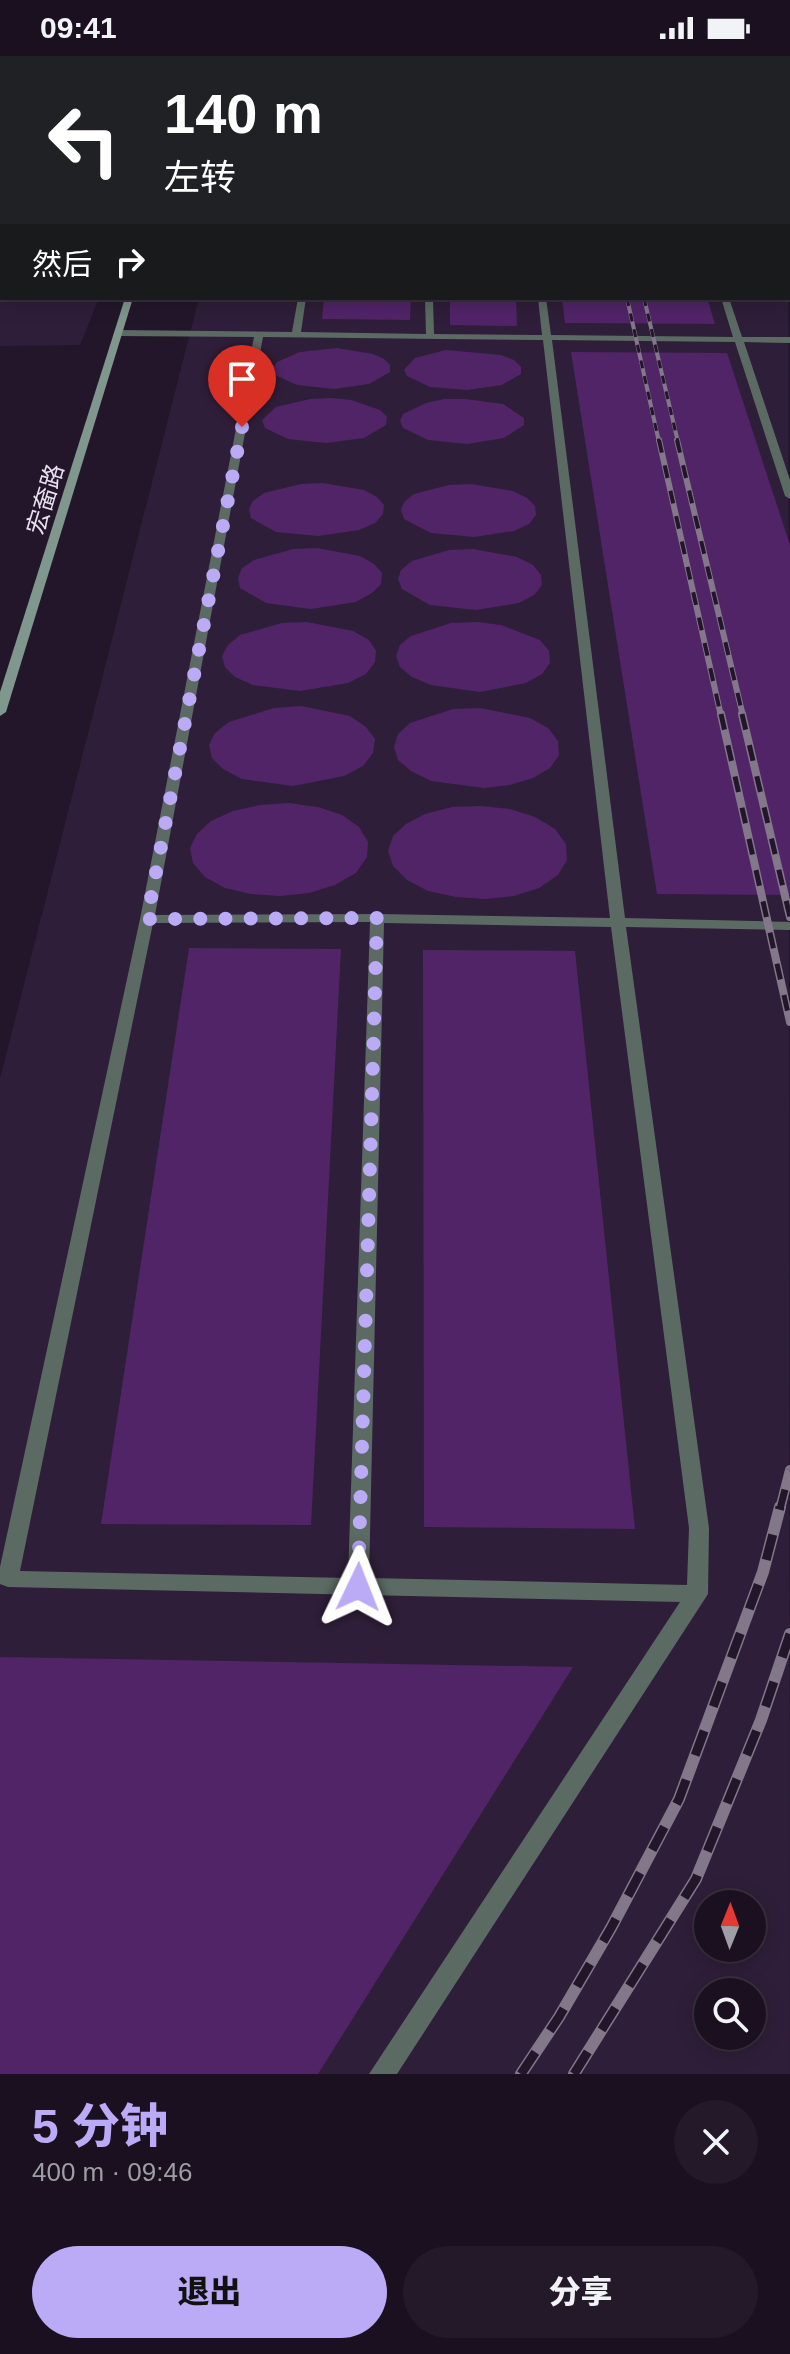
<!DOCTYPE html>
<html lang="zh">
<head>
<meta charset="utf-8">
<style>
  :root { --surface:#1a1020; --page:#231929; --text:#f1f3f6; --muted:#9f9da5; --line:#38303e; --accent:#bbaaf6 }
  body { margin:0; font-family:Arial,"Noto Sans SC",sans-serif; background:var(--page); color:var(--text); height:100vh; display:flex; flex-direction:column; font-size:30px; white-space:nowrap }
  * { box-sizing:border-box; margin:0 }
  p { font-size:26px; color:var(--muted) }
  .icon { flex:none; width:44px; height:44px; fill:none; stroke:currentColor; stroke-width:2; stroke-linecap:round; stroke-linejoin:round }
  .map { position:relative; height:2018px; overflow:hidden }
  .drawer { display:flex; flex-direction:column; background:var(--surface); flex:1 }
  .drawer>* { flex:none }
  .guide { position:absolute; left:0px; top:0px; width:790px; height:244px; box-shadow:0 4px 20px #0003,0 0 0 2px var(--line); background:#202124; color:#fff; overflow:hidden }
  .needle { width:52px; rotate:1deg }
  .tools { position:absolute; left:694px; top:1834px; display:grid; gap:16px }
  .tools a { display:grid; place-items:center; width:72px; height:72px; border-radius:50%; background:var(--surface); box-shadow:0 4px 20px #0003,0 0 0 2px var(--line); font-size:40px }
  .pin { position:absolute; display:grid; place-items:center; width:68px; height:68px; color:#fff; margin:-82px -34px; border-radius:50% 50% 50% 0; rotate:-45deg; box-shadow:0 0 8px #0007 }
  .pin .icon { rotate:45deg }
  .me { position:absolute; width:88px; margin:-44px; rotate:2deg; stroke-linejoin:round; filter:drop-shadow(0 0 6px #0008) }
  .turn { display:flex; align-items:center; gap:28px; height:168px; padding:0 32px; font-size:36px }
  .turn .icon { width:104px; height:104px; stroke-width:2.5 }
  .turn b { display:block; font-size:56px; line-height:68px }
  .then { display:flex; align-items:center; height:76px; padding:0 32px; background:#0003; gap:16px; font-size:30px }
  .round { display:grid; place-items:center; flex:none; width:84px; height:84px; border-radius:42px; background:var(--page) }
  .summary { display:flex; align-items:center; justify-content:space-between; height:136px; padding:0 32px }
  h1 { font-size:48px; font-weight:800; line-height:60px; color:var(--accent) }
  .cta { display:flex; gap:16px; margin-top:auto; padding:16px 32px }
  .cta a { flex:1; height:92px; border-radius:48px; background:var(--accent); color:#111; font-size:32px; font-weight:800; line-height:92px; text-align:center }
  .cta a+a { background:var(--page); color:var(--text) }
  .status { display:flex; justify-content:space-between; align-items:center; height:56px; padding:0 40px; background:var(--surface); direction:ltr }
  .status svg { height:22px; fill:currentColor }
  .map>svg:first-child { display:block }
  .built { fill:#2f1e39; fill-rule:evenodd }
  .building { fill:#512468 }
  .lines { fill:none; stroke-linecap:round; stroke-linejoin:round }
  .street { fill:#5c6a64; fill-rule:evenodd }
  .secondary { fill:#80978d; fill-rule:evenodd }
  .rail-far4-casing { stroke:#83788a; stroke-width:4 }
  .rail-far3-casing { stroke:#83788a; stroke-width:6 }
  .rail-far2-casing { stroke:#83788a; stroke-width:8 }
  .rail-far1-casing { stroke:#83788a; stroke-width:10 }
  .rail-casing { stroke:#83788a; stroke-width:12 }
  .rail-far4 { stroke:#23162b; stroke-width:3; stroke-dasharray:8; stroke-linecap:butt }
  .rail-far3 { stroke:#23162b; stroke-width:4; stroke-dasharray:13; stroke-linecap:butt }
  .rail-far2 { stroke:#23162b; stroke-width:5; stroke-dasharray:16; stroke-linecap:butt }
  .rail-far1 { stroke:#23162b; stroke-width:7; stroke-dasharray:20; stroke-linecap:butt }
  .rail { stroke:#23162b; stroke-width:9; stroke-dasharray:26; stroke-linecap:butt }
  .route { stroke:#bbaaf6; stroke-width:14; stroke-dasharray:0 25.2 }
  .labels { text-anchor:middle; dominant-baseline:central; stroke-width:8; stroke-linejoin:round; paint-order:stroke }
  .far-street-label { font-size:24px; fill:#e8e0ee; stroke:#23162b }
</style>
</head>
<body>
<div class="status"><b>09:41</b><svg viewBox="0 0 49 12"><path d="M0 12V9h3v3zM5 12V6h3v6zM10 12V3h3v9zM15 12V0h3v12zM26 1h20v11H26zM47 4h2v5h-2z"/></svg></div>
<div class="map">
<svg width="790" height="2018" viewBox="0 0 790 2018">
  <rect width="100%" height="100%" fill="#23162b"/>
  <g class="built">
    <path d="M0,37L2,242H99L80,289L0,290Z"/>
    <path d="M788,47L790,2018H0V1023L199,242H788ZM708,1848H752V1892H708ZM708,1936H752V1980H708Z"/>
  </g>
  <g class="building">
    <path d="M324,242H411L410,264L322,263Z"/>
    <path d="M450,242H516L517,270L450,269Z"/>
    <path d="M562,242H707L715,268L565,267Z"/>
    <path d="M337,292L373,298L384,303L390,309V316L369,328L334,333L297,329L275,319L273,312L277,306L300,296Z"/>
    <path d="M446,294L501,299L514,304L521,311V318L502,329L467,334L430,331L407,320L404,314L415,302Z"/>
    <path d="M571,296L727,297L790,489V839L657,838Z"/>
    <path d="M331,342L351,344L380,354L387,361L386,369L364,382L326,387L288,383L265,372L262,364L276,351L310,343Z"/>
    <path d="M444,343H465L503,348L524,362V369L504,382L467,388L428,384L403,372L400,365L403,358L426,347Z"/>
    <path d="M323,427L364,434L377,441L384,449L383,458L375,467L359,474L318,480L276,476L251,462L249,453L253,445L264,437L301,428Z"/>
    <path d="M471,428L513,435L527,442L535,450L536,459L529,468L514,475L474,481L431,477L404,463L401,454L404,446L414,438L449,429Z"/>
    <path d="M317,492L360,500L374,508L382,517L381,528L372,537L356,546L311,553L266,547L240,532L238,522L242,512L254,504L293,493Z"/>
    <path d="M473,493L517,501L533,509L541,519L542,529L534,539L519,547L476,554L430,549L402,533L398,523L401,514L412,505L449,494Z"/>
    <path d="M307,566L353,575L369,584L376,595L375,606L366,618L348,627L300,635L253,629L235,621L225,611L222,600L228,589L240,579L282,567Z"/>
    <path d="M477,566L501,569L540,584L549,595L550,607L542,618L526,627L480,636L431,629L412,621L400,611L396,600L400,589L411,580L451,567Z"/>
    <path d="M301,650L350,660L366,671L375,683L373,697L363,710L344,720L293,730L242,723L223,713L212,702L209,689L215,677L229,666L274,652Z"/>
    <path d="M480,652L530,662L548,672L558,685L559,699L550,712L533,722L510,729L484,732L431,725L411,715L398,704L394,691L398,678L410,667L453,653Z"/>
    <path d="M289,747L318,751L342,759L359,771L368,786L367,801L356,817L335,829L309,837L280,840L251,838L225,832L205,821L193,807L190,792L197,778L211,765L233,755L260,749Z"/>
    <path d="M481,750L510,753L535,761L555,773L566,788L567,804L558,819L539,832L514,840L485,843L456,841L428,835L407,824L393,810L388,795L393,780L406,768L425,758L452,751Z"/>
    <path d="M189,892L341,893L311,1469L101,1468Z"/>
    <path d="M423,894L575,895L635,1473L424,1471Z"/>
    <path d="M0,1601L573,1611L318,2018H0Z"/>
  </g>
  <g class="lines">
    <g class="street">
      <rect x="0" y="129" width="2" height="4"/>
      <rect x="788" y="149" width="2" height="4"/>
      <path d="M298,242H306L301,276L426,278L425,242H433L434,278L542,279L538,242H546L551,279L733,281L721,242H729L742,281H790V287L744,286L790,424V443L785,440L735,286L552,284L625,862L790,866V874L626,871L709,1472L708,1538L397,2018H369L680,1546L8,1531L0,1528V1511L140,863L254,281L118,280L114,277L118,274L292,276ZM263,281L543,284L610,862L377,858L155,859ZM370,866L348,1522L20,1515L153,867ZM384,867L611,871L689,1472L687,1529L369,1522Z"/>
    </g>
    <path class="secondary" d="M125,242H133L6,656L0,660V636Z"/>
    <g class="rail-far4-casing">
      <g id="rail-far4">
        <path d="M627,242L659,386"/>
        <path d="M644,242L678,386"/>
      </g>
    </g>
    <g class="rail-far3-casing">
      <g id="rail-far3">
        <path d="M659,384L721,660"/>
        <path d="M677,384L743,660"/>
      </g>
    </g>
    <g class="rail-far2-casing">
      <g id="rail-far2">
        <path d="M721,658L790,966"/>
        <path d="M742,658L790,861"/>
      </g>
    </g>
    <g class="rail-far1-casing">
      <path id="rail-far1" d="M780,1453L790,1414"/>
    </g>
    <g class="rail-casing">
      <g id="rail">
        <path d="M521,2018L559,1961L611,1872L679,1743L763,1516L780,1451"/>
        <path d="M574,2018L696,1823L761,1664L790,1578"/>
      </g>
    </g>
    <use href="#rail-far4" class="rail-far4"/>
    <use href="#rail-far3" class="rail-far3"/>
    <use href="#rail-far2" class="rail-far2"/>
    <use href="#rail-far1" class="rail-far1"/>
    <use href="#rail" class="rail"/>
  </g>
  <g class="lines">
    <path class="route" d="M242,371L147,863L377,862L358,1531"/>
  </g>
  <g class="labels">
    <g class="far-street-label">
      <text transform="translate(45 443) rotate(-73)">宏奤路</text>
    </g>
  </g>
</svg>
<div class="tools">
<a><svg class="needle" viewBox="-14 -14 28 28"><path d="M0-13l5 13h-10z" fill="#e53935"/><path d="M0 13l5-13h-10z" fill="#9f9da5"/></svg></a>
<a><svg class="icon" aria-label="search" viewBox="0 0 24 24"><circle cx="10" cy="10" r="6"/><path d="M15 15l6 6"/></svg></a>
</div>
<div class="pin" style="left:242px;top:371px;background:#d93025"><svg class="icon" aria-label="arrive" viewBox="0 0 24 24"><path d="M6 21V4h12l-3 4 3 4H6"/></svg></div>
<svg class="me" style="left:358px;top:1531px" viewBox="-20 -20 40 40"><path d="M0-17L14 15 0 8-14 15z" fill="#bbaaf6" stroke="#fff" stroke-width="4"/></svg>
<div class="guide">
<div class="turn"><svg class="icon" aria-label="left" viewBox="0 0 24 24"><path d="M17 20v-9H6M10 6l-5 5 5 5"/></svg><div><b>140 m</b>左转</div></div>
<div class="then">然后<svg class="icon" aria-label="right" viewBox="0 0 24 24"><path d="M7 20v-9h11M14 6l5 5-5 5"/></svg></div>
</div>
</div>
<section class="drawer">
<div class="summary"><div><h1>5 分钟</h1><p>400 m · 09:46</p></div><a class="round"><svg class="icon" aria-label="close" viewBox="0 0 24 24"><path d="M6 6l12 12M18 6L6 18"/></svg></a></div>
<div class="cta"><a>退出</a><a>分享</a></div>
</section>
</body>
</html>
